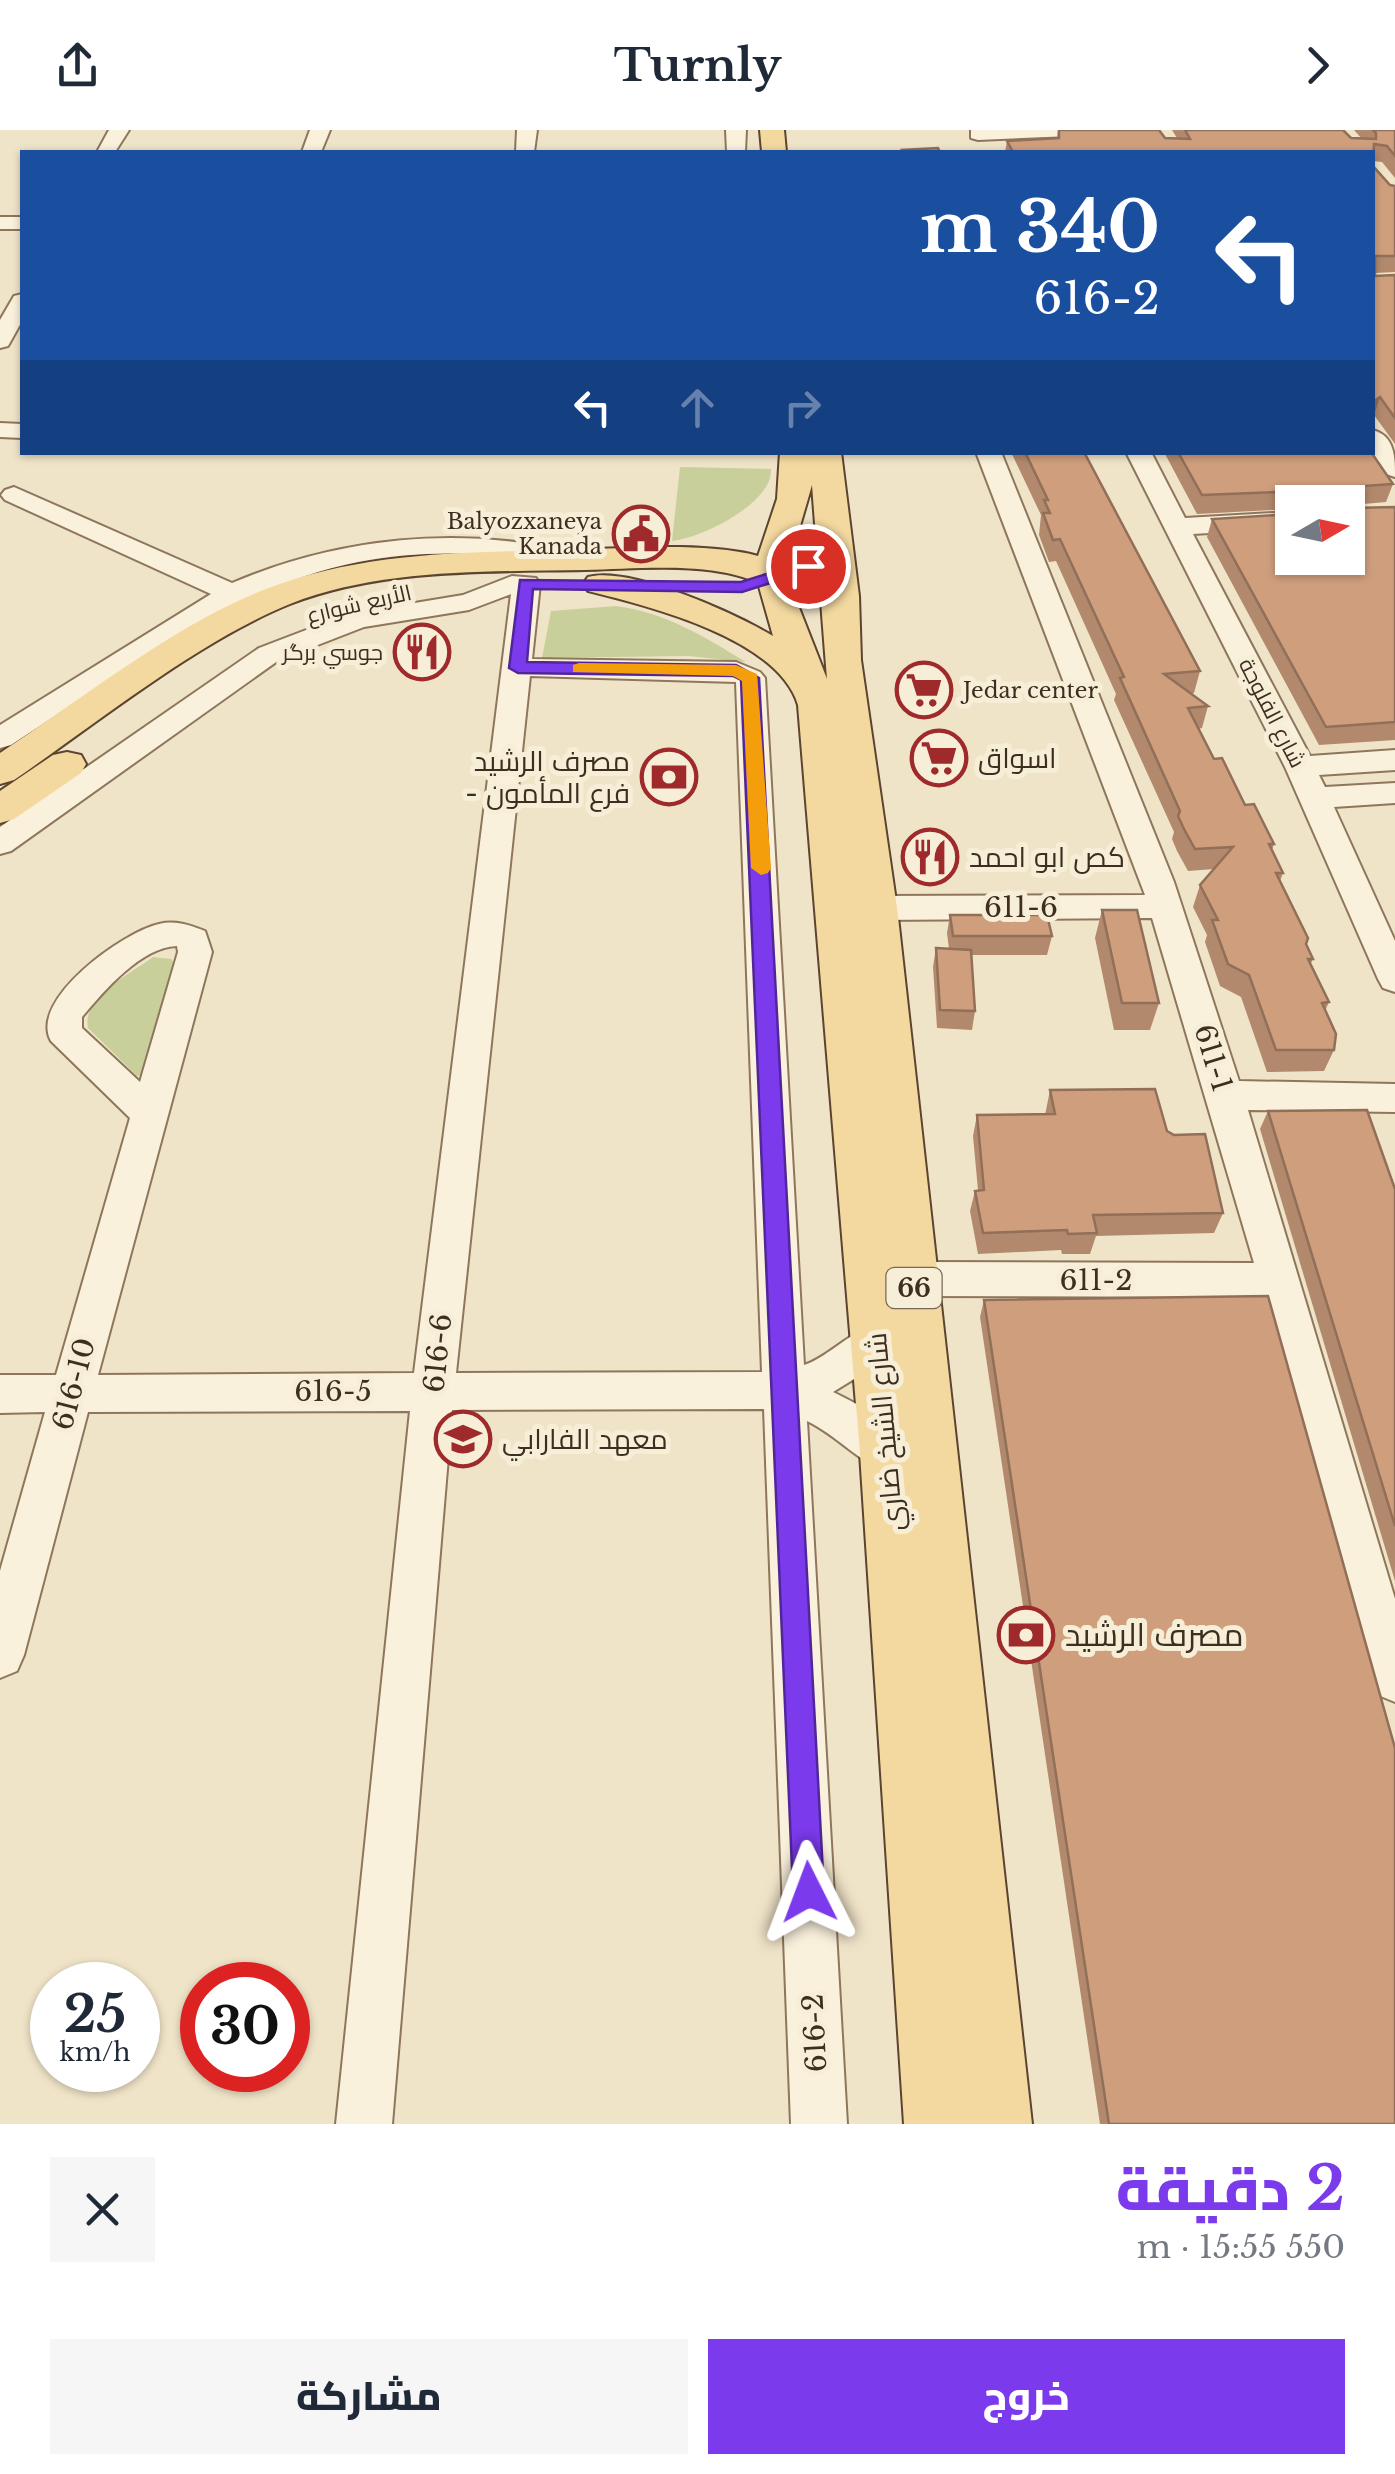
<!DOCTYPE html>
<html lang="ar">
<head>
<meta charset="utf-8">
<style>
  :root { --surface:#fff; --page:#f6f6f7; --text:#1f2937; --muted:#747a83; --accent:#7c3aed }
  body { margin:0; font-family:"Libre Baskerville",Cairo,serif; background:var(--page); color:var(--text); direction:rtl; height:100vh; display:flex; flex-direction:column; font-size:38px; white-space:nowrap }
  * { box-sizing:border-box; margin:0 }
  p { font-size:32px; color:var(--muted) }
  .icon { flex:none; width:55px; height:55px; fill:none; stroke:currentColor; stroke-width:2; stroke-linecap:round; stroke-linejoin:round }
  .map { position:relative; height:1994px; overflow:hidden; direction:ltr }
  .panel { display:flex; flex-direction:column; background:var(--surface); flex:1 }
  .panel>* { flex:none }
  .guide { position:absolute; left:20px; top:20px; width:1355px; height:305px; border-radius:0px; box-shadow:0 2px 8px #0004; direction:rtl; background:#1a4fa0; color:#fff; overflow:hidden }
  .needle { width:65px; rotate:81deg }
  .controls { position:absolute; left:1275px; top:355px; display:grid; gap:20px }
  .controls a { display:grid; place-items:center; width:90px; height:90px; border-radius:0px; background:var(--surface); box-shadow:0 2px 8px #0004; font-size:50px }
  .speed { position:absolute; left:30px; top:1832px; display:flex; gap:20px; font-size:50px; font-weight:700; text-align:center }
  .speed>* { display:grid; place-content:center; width:130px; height:130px; border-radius:50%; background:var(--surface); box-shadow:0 2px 8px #0004; line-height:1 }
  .speed small { font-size:25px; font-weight:400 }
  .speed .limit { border:15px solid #d22; background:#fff; color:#111 }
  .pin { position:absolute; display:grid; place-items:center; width:85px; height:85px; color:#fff; margin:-42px; border:5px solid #fff; border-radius:50%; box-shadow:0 2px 10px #0007 }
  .me { position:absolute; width:110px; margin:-55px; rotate:357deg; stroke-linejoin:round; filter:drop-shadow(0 0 8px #0008) }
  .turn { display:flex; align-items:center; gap:35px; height:210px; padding:0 50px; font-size:45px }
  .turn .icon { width:130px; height:130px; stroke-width:2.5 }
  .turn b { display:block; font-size:70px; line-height:85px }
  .lanes { display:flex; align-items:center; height:95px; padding:0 50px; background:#0003; justify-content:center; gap:50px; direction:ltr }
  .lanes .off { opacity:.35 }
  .round { display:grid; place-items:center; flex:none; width:105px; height:105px; border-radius:0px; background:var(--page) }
  .headline { display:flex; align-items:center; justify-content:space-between; height:170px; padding:0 50px }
  h1 { font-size:60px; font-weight:800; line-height:75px; color:var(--accent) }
  .cta { display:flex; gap:20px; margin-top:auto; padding:20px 50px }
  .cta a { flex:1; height:115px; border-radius:0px; background:var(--accent); color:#fff; font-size:40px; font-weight:800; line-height:115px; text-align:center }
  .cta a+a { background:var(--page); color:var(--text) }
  header { display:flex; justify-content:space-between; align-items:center; height:130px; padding:0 50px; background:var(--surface); font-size:45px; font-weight:800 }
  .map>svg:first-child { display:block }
  .green { fill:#c9cf9b }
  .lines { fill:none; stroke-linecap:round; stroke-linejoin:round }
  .minor-casing { stroke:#8d765c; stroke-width:4 }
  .major-casing { stroke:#5b4430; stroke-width:4 }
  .minor { fill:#faf1dc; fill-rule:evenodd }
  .major { fill:#f3d9a0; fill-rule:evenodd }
  .wall { fill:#b2896c }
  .shaded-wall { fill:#916f58 }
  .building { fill:#cf9f7d; stroke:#916f58; stroke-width:2.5 }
  .route { fill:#7c3aed; stroke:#51269a; stroke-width:2.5 }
  .slow { fill:#f59e0b }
  .labels { text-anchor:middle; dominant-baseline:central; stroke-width:10; stroke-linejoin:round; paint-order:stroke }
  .far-poi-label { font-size:22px; fill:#3d2e20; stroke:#f7eed8; text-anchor:end }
  .far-street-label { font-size:22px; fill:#3d2e20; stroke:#f7eed8 }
  .shield { fill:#f7eed8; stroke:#756857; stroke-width:2.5 }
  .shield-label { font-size:25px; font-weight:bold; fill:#3d2e20 }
  .poi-label { font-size:28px; fill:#3d2e20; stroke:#f7eed8; text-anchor:start }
  .street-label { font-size:28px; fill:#3d2e20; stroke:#f7eed8 }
  .near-poi-label { font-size:32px; fill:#3d2e20; stroke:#f7eed8; text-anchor:start }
</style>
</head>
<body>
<header><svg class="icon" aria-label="forward" viewBox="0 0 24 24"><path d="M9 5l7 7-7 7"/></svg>Turnly<svg class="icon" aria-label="share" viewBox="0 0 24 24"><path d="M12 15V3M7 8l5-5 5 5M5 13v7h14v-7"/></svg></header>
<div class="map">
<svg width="1395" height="1994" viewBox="0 0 1395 1994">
  <rect width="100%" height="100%" fill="#f0e4c8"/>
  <g class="green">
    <path d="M680,337L771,339C773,373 702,408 672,411Z"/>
    <path d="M616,476C667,483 703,506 746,532L688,526L542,528L551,481Z"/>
    <path d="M153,827L171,829L175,834L144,944L137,946L88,898C81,867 132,843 153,827Z"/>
  </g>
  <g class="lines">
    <g class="minor-casing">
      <g id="minor">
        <path d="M109,0H129L115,22H97Z"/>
        <path d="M310,0H330L321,22H302Z"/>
        <path d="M517,0H537L534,22H516Z"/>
        <path d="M726,0H746L745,22H727Z"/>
        <path d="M971,0H1081L1071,6L978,10L971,8Z"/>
        <rect x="0" y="87" width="22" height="12"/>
        <path d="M22,164V191L8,216L0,218V190L14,166Z"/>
        <path d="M0,293L22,294V308L0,307Z"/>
        <path d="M1372,300C1395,305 1395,328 1395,347L1386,344L1371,322Z"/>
        <path d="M976,322H1001L1174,752L1239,951L1395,954V982L1248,980L1395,1469V1572L1378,1565L1371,1548L1264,1167L913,1166L899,1161L893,1149L899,1137L913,1132L1254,1133L1152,788L876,790L864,786L859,778L864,770L876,766L1145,765Z"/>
        <path d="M1126,322H1151L1185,388L1292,382V398L1193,404L1310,626L1395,620V640L1319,645L1325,657L1395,653V673L1334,677L1395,811V862L1383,858L1378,849L1285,637Z"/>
        <path d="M14,357L232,453C338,408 458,395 570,422L573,428C561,444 534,430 517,428C464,421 410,422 358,432C228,458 120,544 11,615L0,618V595L211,464L5,370L1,365L5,360Z"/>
        <path d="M512,446L536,448L540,454L532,529L736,532L760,542L765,548L804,1235C835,1225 859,1187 893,1199L899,1212L893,1225L833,1262C860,1275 897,1295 910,1323L903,1337L888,1343C858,1331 836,1305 807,1291L847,1994H791L764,1279L452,1280L392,1994H336L410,1281L88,1282L24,1525L17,1541L0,1548V1441L45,1282L0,1283V1245H56L130,988L51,911C28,870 123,802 159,794C176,790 189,795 205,801L212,822L98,1245L414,1243L511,464L469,480L364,497L279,530L11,721L0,724V697L259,518L348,484L463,465ZM530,546L736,552L762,1242L456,1243ZM177,816L178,822L140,952L82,898V887C104,861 141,817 177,816Z"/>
      </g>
    </g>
    <g class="major-casing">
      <g id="major">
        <path d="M760,0H784L786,22H762Z"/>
        <path d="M780,322H841L859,466L861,530L897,778L1032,1994H904L860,1323L798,575C778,508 648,476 588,461L583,454L588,447C631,436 734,483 773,506L758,453C712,431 636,439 585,440C488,442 382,438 290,474C198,511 97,593 14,650L0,654V623C82,569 175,494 266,459C364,421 472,422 575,420C628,418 708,412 758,426L777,369ZM812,355L827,549L796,470L812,467L817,460L812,453L791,442L793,420Z"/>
        <path d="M67,622L81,625L86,634L81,643L14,689L0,693V661L53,625Z"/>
      </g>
    </g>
    <use href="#minor" class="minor"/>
    <use href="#major" class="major"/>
  </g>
  <g class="wall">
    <path d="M1058,0H1159L1165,8H1177L1172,0H1343L1351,8L1362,9L1354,0H1395V48L1382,32L1373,31V36L1390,55L1395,56V142L1375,143V146L1395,145V314L1374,285L1372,22H1005L1007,11L1057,8Z"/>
    <path d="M1011,322H1084L1200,541L1194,563L1191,564L1208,576L1202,598L1198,599L1214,629L1274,714L1272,720L1283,743L1280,751L1313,829L1310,835L1329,872L1325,881L1334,920L1324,941L1267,942L1241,867L1220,856L1205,812L1207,805L1193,777L1200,755L1214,739L1188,741L1177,721L1172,709L1174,702L1114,570L1116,564L1056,431L1049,432L1039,405L1041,385Z"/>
    <path d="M1164,322H1371L1393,354L1386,372L1352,375V378L1395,377V610L1319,615L1207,407L1212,389L1292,384L1348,372H1292V379L1197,384Z"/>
    <path d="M1102,780L1159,873L1150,900H1114L1095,808Z"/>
    <path d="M950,785L1052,806L1047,825H971L975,881L972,900L937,898L933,837L936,818L949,819L947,803Z"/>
    <path d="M1050,960L1167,1001L1223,1083L1214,1103L1096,1106L1090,1124H1062L1061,1120L978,1124L970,1081L975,1061L978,1060L973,1006L977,985H1045Z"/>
    <path d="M1268,981L1395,1059V1451L1260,999Z"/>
    <path d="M984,1170L1395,1994H1100L980,1187Z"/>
  </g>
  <path class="shaded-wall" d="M1380,267L1374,285L1372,286V273Z"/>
  <g class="building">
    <path d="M1059,0H1159L1165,8L1190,9L1185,0H1343L1351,8L1376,9V3L1373,0H1395V26L1387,16L1374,14L1373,36L1390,55L1395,56V126H1375V146L1395,145V288L1380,267L1372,273V22H1013L1007,11L1059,8Z"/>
    <path d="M938,18L940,22H903L902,20Z"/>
    <path d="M1025,322H1084L1200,541L1164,544L1208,576L1188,578L1214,629L1222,628L1245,675L1254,674L1274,714H1269L1283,743H1276L1308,808L1306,814L1313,829H1308L1329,872L1322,873L1336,904L1334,920H1276L1249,845L1228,834L1212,790H1218L1200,755L1233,717L1195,719L1184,699L1178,686L1180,681L1120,548L1124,547L1060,409L1053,410L1043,383H1050L1044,370H1048Z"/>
    <path d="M1178,322H1371L1393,354L1351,357L1352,378L1395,377V592L1326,597L1212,389L1292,384V428H1348V372H1301L1300,361L1202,365Z"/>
    <path d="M1102,780H1137L1159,873H1122Z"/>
    <path d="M950,785H1047L1052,806H953Z"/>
    <path d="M936,818L971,820L975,881L940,880Z"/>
    <path d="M1155,959L1167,1001L1174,1005L1205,1004L1223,1083L1093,1085L1097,1103L1068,1104L1067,1100L983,1103L975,1061L984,1060L977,985L1055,984L1050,960Z"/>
    <path d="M1367,980L1395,1059V1396L1268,981Z"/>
    <path d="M1268,1166L1395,1618V1994H1109L984,1170Z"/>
  </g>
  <path class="route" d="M808,431L814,433V439L742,462L533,459L527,532L736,535L759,548L824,1762L820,1773L809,1778L798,1773L793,1762L741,550L733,546L518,543L509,538L520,450L741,452Z"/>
  <path class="slow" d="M579,533L736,535L757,544L771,738L768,743L761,745L751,738L742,551L733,546L573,542V535Z"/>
  <defs>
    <g id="civic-ring" transform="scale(2.875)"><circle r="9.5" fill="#f7eed8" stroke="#9e2a2b" stroke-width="1.5"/><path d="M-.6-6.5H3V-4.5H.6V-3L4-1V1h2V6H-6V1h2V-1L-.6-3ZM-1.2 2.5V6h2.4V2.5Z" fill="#9e2a2b"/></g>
    <g id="restaurant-ring" transform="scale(2.875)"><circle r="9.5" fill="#f7eed8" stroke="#9e2a2b" stroke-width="1.5"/><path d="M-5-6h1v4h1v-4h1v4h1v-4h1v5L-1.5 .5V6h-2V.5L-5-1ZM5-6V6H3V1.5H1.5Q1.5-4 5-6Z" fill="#9e2a2b"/></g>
    <g id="supermarket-ring" transform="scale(2.875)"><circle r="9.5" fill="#f7eed8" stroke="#9e2a2b" stroke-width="1.5"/><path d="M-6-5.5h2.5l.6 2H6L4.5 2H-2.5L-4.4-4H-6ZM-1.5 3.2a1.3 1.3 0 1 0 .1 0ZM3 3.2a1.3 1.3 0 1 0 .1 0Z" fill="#9e2a2b"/></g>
    <g id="bank-ring" transform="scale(2.875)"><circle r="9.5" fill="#f7eed8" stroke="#9e2a2b" stroke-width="1.5"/><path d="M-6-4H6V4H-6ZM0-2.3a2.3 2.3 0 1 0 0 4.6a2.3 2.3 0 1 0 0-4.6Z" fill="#9e2a2b"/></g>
    <g id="school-ring" transform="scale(2.875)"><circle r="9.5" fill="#f7eed8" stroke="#9e2a2b" stroke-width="1.5"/><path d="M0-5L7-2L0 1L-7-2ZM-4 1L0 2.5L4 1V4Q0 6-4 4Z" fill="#9e2a2b"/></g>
  </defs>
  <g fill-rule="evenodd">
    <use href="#civic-ring" x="641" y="404"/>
    <use href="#restaurant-ring" x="422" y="522"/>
    <use href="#supermarket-ring" x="924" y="560"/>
    <use href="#supermarket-ring" x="939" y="628"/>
    <use href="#bank-ring" x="669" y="647"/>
    <use href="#restaurant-ring" x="930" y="727"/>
    <use href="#school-ring" x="463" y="1309"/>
    <use href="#bank-ring" x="1026" y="1505"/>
  </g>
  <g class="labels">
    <g class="far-poi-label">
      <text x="602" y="391">Balyozxaneya<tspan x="602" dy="25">Kanada</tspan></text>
      <text x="383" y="522">جوسي برگر</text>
      <text x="963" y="560" text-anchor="start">Jedar center</text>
    </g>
    <g class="far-street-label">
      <text transform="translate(359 474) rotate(-13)">الأربع شوارع</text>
      <text transform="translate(1272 583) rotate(63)">شارع الفلوجة</text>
    </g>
    <rect class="shield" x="886.5" y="1138" width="55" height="40" rx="8"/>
    <g class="shield-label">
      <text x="914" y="1158">66</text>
    </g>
    <g class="poi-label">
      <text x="978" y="628">اسواق</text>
      <text x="630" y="631" text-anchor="end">مصرف الرشيد<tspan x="630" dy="32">- فرع المأمون</tspan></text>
      <text x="969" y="727">كص ابو احمد</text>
      <text x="502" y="1309">معهد الفارابي</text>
    </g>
    <g class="street-label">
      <text x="1021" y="777">611-6</text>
      <text transform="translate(1213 928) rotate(73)">611-1</text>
      <text x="1096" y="1150">611-2</text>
      <text transform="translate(438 1223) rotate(-84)">616-6</text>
      <text transform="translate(74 1254) rotate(-75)">616-10</text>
      <text x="333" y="1261">616-5</text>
      <text transform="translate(885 1302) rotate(-95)">شارع الشيخ ضاري</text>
      <text transform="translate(815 1903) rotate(-93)">616-2</text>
    </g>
    <g class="near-poi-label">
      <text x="1065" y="1505">مصرف الرشيد</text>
    </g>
  </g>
</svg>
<div class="controls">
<a><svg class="needle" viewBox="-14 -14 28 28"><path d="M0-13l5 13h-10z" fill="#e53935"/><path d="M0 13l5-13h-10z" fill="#747a83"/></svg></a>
</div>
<div class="speed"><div>25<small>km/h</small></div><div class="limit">30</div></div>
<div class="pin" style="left:808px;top:436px;background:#d93025"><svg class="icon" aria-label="arrive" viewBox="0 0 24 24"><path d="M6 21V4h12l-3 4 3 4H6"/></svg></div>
<svg class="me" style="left:809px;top:1762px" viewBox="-20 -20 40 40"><path d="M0-17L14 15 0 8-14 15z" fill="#7c3aed" stroke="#fff" stroke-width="4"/></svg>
<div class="guide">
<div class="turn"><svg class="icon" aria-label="left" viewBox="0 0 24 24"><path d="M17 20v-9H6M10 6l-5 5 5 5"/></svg><div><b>340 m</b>616-2</div></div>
<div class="lanes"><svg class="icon" aria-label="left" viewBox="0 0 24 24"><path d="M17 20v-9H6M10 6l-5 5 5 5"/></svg><svg class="icon off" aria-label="ahead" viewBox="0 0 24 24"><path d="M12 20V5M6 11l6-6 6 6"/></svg><svg class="icon off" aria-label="right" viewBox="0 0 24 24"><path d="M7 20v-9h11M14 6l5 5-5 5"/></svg></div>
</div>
</div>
<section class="panel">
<div class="headline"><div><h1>2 دقيقة</h1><p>550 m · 15:55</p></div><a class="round"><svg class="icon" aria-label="close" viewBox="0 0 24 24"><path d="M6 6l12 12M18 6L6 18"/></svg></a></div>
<div class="cta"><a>خروج</a><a>مشاركة</a></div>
</section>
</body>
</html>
